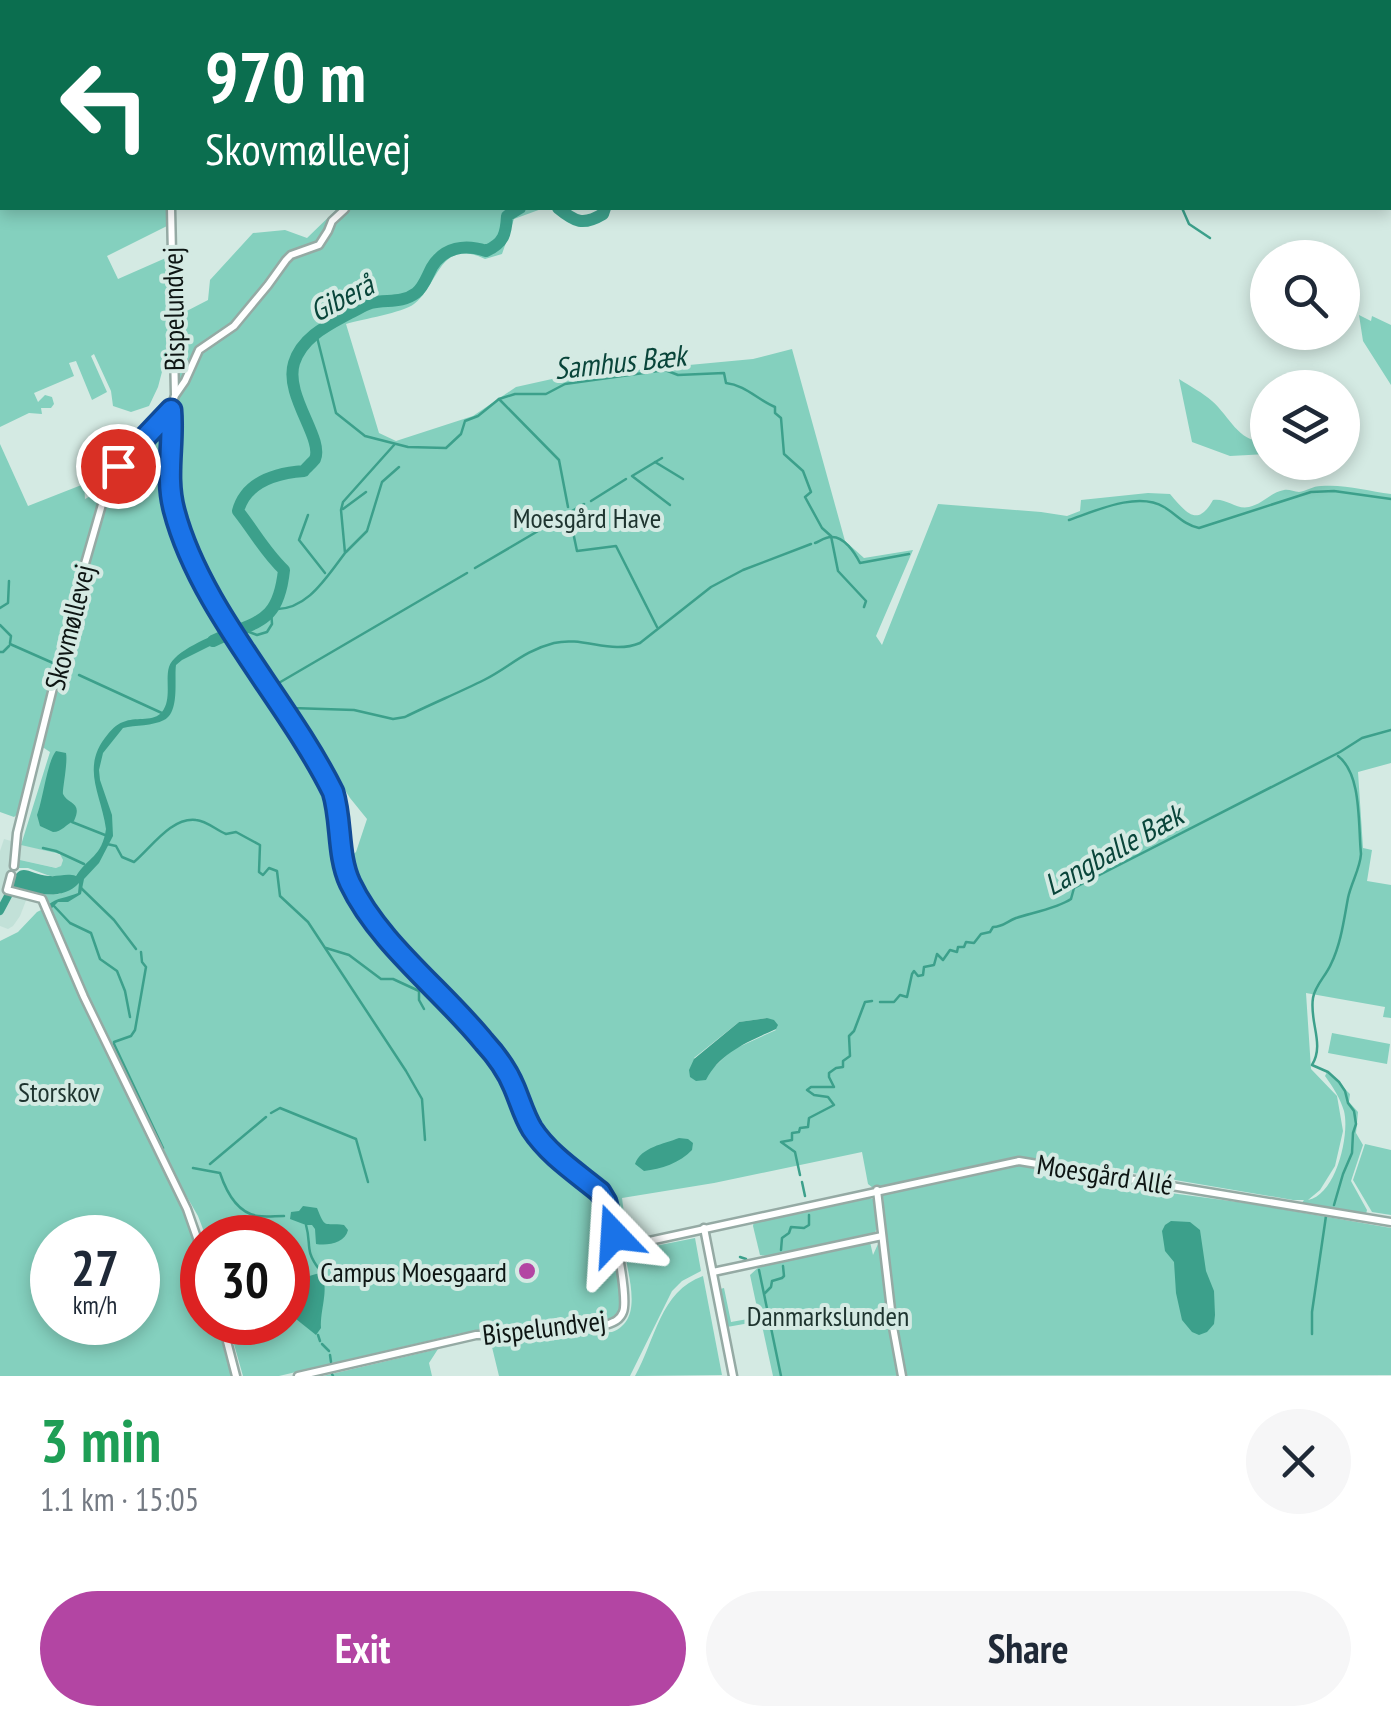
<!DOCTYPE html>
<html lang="en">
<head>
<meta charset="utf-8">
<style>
  :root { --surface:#fff; --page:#f6f6f7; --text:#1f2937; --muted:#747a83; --accent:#b345a3 }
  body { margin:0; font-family:"PT Sans Narrow",sans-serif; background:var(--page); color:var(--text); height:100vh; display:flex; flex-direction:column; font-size:38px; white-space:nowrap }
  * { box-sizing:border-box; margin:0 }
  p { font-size:32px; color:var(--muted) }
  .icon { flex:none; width:55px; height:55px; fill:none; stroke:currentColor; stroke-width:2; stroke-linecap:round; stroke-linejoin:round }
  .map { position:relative; height:1376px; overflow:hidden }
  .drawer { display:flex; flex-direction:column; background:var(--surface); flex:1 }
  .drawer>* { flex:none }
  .top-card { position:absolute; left:0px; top:0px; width:1392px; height:210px; box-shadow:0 5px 15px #0003; background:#0b6e4f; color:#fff; overflow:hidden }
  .tools { position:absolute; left:1250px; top:240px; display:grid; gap:20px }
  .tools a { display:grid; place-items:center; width:110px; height:110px; border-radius:50%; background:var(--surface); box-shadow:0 5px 15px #0003; font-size:50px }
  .speed { position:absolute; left:30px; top:1215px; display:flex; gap:20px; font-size:50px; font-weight:700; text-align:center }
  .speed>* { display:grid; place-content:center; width:130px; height:130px; border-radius:50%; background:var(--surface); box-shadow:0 5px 15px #0003; line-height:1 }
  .speed small { font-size:25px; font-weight:400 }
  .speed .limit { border:15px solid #d22; background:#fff; color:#111 }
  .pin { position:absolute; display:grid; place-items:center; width:85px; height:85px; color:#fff; margin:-42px; border:5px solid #fff; border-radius:50%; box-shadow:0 2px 10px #0007 }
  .me { position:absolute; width:110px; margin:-55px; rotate:340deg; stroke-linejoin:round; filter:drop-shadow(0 0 8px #0008) }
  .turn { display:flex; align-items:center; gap:35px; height:210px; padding:0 40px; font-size:45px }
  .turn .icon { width:130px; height:130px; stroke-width:2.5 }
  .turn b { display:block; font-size:70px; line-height:85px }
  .round { display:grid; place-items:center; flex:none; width:105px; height:105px; border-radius:52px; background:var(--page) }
  .head { display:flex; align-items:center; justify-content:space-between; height:170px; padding:0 40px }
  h1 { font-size:60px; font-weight:700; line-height:75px; color:#1e9e55 }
  .primary-button { display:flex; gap:20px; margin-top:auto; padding:20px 40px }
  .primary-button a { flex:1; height:115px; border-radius:60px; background:var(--accent); color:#fff; font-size:40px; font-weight:700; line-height:115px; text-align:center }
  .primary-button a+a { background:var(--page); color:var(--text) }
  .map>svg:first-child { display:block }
  .built { fill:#c2e1d8 }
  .green { fill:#84d0be; fill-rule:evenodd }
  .water { fill:#3ca08b }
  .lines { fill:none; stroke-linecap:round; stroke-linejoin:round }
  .stream { stroke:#3ca08b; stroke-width:2.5 }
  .canal { stroke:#3ca08b; stroke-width:8 }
  .river { stroke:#3ca08b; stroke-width:12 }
  .street-casing { stroke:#95aaa4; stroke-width:11 }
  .secondary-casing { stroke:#95aaa4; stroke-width:12 }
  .street { stroke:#fff; stroke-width:6 }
  .secondary { stroke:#f0d6eb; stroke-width:8 }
  .route-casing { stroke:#114b97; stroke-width:25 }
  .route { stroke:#1a73e8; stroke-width:18 }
  .poi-dot { fill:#b345a3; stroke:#d4eae3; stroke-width:4 }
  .labels { text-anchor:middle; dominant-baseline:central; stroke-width:8; stroke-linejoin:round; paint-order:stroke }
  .street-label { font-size:28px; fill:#0d1513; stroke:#d4eae3 }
  .park-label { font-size:28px; fill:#1e342f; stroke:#d4eae3 }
  .poi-label { font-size:28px; fill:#0d1513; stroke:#d4eae3; text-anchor:end }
  .water-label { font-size:30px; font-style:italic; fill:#09453a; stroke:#d4eae3 }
</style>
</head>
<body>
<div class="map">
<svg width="1391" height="1376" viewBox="0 0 1391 1376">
  <rect width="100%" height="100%" fill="#d4eae3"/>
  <path class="built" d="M4,839L61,855L63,860L61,866L57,868L20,860L15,877L27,898L20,916L13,926L8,929L0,926V851Z"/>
  <g class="green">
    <path d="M0,119H2V208H166L167,226L107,256L118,279L168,257L169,345L158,387L149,406L131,412L113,406L111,391L94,354L91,356L107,392L92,400L76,361L69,363L74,376L34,393L38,402L45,395L52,397L54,404L51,408H41L42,414L29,413L0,427Z"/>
    <path d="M338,208H544L514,219L502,254L485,259C439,237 439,285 414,304C402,313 363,319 346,324L379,433L396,441L473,416L516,387L561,377L753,359L792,349L845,541L864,558L913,550L876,636L882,645L938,504L1041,512L1067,516L1080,511L1081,500L1148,493L1170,494C1185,511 1197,529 1213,500C1227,498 1236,510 1249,507C1263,504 1271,492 1284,490C1289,489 1294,492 1299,492C1306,491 1313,486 1321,486C1345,484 1368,491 1391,494V763L1358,772L1363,848L1372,850L1367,881L1391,885V1018L1383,1017L1385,1007L1306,993L1311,1069L1337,1096L1343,1131L1335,1166L1320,1190L1308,1200C1336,1195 1350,1135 1344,1111C1340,1098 1333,1087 1325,1076L1327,1072L1350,1094L1349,1102L1358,1112L1356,1133L1363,1145L1351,1181L1367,1210L1366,1214L1301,1204L1304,1200H1293L1040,1157L1042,1176L1253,1204L1391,1228V1375L773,1376L761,1321L727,1327L720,1289L724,1288L731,1322L759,1317L750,1275L761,1265L870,1242L873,1255L878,1244L886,1241L883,1196L868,1184L862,1152L714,1183L622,1198L626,1228L616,1230C614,1221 613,1209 609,1201C596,1174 562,1160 543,1137C524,1114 518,1082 501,1056C462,997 397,958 360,896C354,885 351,872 346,860L356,852L367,819L350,798L304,726L299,725L215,595L186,535L176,486L179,407V315L208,300L210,280L253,233L285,230L307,238ZM767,1018L776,1030L732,1050L709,1072L694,1058L739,1022Z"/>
    <path d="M1359,315L1371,321L1372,316L1391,325V385L1363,341Z"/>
    <path d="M1179,379C1190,386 1203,393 1212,401C1231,418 1239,444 1267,441V454L1230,456L1192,442Z"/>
    <path d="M164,427V487L170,512L195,581L219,622L249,664L327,793L336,865L352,897L372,924L494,1063L508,1085L526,1130L544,1153L598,1193L604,1207L615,1253L622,1291V1311L616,1318L604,1323L525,1331H490L462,1333L279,1376H243L228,1323L288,1322V1238L206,1237L198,1216L165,1159L42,895L60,894L79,872L76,876H50L28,868H18L20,860L56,868L61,866L63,860L60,854L21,845L50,752L41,746L108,490Z"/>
    <path d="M0,444L28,506L84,484L85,499L102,490L67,621L19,813L14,817L0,812Z"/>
    <path d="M43,909L57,946L169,1180L198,1247L202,1265V1322L217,1323L231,1376H0V941L18,932L37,912ZM52,1238H138V1322H52Z"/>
    <path d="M1332,1033L1390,1044L1387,1064L1328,1053Z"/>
    <path d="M1365,1144L1391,1150V1215L1372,1212L1353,1180Z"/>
    <path d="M866,1197L873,1199C876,1209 879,1223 875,1233L772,1257L760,1255L753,1226L754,1221Z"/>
    <path d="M695,1238L701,1271L682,1281L672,1291L630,1376H499L491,1343L496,1339L612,1332C644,1320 628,1278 625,1252Z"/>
    <path d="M703,1276L722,1375L635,1376C655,1341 660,1291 703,1276Z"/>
    <path d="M438,1349L429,1363L432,1376H323Z"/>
  </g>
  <g class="water">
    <path d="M226,631L230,636L182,660L176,665C174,679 180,712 164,720C153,726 135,725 123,728L103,753L99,770L100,780L112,815L113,836L99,863L84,879L81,894L68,902H58L50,910L48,905C57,897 67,898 78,893L79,883C62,902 32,893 9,888C20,858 27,874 49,876C59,877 66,873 76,876C88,857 102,857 106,829C101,793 80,767 108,734C113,728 118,723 126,721C137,717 154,722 162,712C172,699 165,680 169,667C174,651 211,636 226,631Z"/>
    <path d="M56,751L66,753C68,763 62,791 63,794C68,805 83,801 74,821C66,824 62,832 53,832L40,826L37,815C43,800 47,762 56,751Z"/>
    <path d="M767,1018L774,1020L778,1025L776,1029C750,1041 720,1052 706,1080L696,1081L690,1077L689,1070L694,1059L739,1022Z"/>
    <path d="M679,1138L688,1139L693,1143L692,1150C680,1163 661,1169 644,1171L635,1164C641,1147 664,1144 679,1138Z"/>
    <path d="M303,1206L317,1208C326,1230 323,1222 344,1225L348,1230C345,1243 328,1246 316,1244L315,1229L312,1225H306L290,1219L291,1212L299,1211Z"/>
    <path d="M1171,1221L1190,1222L1200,1230L1206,1271L1214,1291L1215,1315L1214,1324L1207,1332L1199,1335L1192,1332L1182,1320L1176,1293L1174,1262L1165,1251L1162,1231L1165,1225Z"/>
    <path d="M322,1273C329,1292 320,1309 321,1328L316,1335L296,1319V1312L303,1303C287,1284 303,1276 322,1273Z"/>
  </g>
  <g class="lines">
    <g class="stream">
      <path d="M1071,0V1"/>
      <path d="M1182,208L1189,224L1210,238"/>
      <path d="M316,333L336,413L365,436L408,447L446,448L461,434L465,421L478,416L499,399L515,394H546L565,384L665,370L678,375L724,373L726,383C745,385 758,400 775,407V413L781,418L784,454L803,471L811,492L805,497L822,528L831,536L838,571L866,601L864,607"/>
      <path d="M499,399L559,460L568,507"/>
      <path d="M662,458L632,476L670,505"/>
      <path d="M655,462L683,479"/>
      <path d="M591,501L626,479"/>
      <path d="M343,509L366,492"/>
      <path d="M569,513L577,551L616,546L657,627"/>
      <path d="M308,515L299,540L325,573"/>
      <path d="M1069,520C1095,511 1138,491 1164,507C1176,514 1184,525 1199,528L1311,492L1334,491L1391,499"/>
      <path d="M815,543C820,541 825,537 831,537C844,536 855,553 860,563L909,554"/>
      <path d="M346,552L367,531L382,482L399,467"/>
      <path d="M475,568L584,504"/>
      <path d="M467,573L277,684L292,708L354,710L393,719L405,717C431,704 458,693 484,680C510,667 523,651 554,643C584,636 611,655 640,643L711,587L743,570L811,544"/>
      <path d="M0,608L8,603L9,581"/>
      <path d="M272,609C306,612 326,578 345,553L341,510L343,502L394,445"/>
      <path d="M0,625L11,636L10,643"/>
      <path d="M243,629L274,679"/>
      <path d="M244,630L257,635L267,632L272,624L271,610"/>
      <path d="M10,644L53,663"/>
      <path d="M0,652H3L9,646"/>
      <path d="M79,675L164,714"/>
      <path d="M72,822L105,835"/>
      <path d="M107,844L116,846L122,857L134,862C151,848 171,817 196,820C207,821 216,830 226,834L236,832L260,845L259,872L263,875L269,868L277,871L280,896L308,922L406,1071L422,1099L425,1140"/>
      <path d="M43,848L56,851L84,864"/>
      <path d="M81,888L114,920L136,949"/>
      <path d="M54,906L70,923L91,933L100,959L117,971L125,991L130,1017"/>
      <path d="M326,948L349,955L381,979H393L419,991V1000L424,1009"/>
      <path d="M141,952L142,962L146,967L135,1030L131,1036L114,1042V1044L163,1148"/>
      <path d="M880,1002H894L900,995L907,997L912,974L914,971L918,976L923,975L924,967L934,965L937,954L943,960L950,950L957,952L958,947H964L966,942L974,943L981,934L990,932L993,927C1003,927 1006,922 1016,918C1031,913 1058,908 1071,899L1074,888L1340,752L1362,738L1391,730"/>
      <path d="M271,1113L280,1108L356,1139L368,1182"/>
      <path d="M210,1164L266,1117"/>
      <path d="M193,1168L220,1173C226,1191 237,1213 258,1216C266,1217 275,1216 284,1216"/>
      <path d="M800,1175L795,1152L781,1142L792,1140V1133L799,1132L800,1128L808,1127L809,1118L834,1105L828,1097L814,1095L807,1090L811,1087H834L829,1077V1073L836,1068L843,1067V1061L850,1056L849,1036L854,1031L865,1002L872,1001"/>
      <path d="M802,1182L805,1196"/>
      <path d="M1334,1205L1343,1174L1352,1153L1353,1133L1356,1124L1354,1111L1348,1103L1345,1091L1339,1082L1328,1072L1312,1065C1325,1044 1309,1022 1313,998C1315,985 1326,976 1331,964C1341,944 1344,919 1348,898C1351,883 1360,869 1361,854C1358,825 1362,774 1338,756"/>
      <path d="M306,1225C312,1246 304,1249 319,1269"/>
      <path d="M781,1250L782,1238L789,1233L791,1227L804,1228L809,1225V1215"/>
      <path d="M740,1257L746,1259"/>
      <path d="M759,1270L781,1376"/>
      <path d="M765,1293L771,1287L772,1281L782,1278L784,1276L783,1266"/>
      <path d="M1312,1334V1312L1326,1216"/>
      <path d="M318,1335L320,1341"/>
      <path d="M322,1344L329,1351"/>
      <path d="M330,1355L331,1362"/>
      <path d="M332,1374L333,1376"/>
    </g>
    <path class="canal" d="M0,911L9,894"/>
    <g class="river">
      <path d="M1069,0L1078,2"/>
      <path d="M820,2L824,0"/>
      <path d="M1246,2L1248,0"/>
      <path d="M558,208C575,222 583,226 603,214L605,208"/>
      <path d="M213,641C256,620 278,626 284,570C265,552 254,531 238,511C246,481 277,473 304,471C305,469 314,461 315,459C324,439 284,395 294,363C302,337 328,325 350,313C357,310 364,305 371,303C387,299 401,304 416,293C424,287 427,276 432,267C444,247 465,244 486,251C504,243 506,234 507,216L520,208"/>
    </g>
    <g class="street-casing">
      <g id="street">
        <path d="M168,0V2"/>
        <path d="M171,208L175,395L171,410L169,488L181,534L225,619L333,792C343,827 338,863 357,895C392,955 449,997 491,1051C499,1061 507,1071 512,1083C522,1101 525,1121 538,1138C556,1160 583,1172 601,1193C611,1205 629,1298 623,1312C620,1320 614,1322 606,1325L524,1334L476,1335L298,1376"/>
        <path d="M176,394L185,381L199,350L234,326L268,285L286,260L291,255L319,245L328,231L332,221L345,209"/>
        <path d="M14,866L17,833L76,595L109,480L114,470L170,411"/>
        <path d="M11,875L7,890L42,899L84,997L187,1209L202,1252"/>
        <path d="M877,1190L893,1327L902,1376"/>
        <path d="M704,1228L733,1376"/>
        <path d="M617,1248L1019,1161L1391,1222"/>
        <path d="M713,1272L882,1236"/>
        <path d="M222,1322L236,1376"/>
      </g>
    </g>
    <g class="secondary-casing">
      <g id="secondary">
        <path d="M957,0L967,2"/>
        <path d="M1390,132L1391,131"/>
      </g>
    </g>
    <use href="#street" class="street"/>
    <use href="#secondary" class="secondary"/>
  </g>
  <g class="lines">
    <g class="route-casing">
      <path id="route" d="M118,466L171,410C174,444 165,476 174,510C200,610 287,699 333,792C342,821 337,855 350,883C379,944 442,990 484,1042C496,1055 507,1070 514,1087C520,1101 524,1116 532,1129C549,1155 577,1173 600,1192L606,1202L614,1235"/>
    </g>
    <use href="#route" class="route"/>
  </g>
  <circle class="poi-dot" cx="527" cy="1271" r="10"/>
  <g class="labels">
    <g class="street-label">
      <text transform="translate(173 309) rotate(-91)">Bispelundvej</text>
      <text transform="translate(69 627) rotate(-76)">Skovmøllevej</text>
      <text transform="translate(1105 1174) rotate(9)">Moesgård Allé</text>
      <text transform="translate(544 1327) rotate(-7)">Bispelundvej</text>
    </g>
    <g class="park-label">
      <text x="587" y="517">Moesgård Have</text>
      <text x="59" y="1091">Storskov</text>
      <text x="828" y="1315">Danmarkslunden</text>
    </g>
    <g class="poi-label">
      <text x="507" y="1271">Campus Moesgaard</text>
    </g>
    <g class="water-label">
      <text transform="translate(341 297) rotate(-27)">Giberå</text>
      <text transform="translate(620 361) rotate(-6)">Samhus Bæk</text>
      <text transform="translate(1113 849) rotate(-29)">Langballe Bæk</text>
    </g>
  </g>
</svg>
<div class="tools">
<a><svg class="icon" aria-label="search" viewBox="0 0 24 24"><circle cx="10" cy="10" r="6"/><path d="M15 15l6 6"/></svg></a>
<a><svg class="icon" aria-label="layers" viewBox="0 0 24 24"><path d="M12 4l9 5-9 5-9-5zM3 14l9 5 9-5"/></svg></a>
</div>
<div class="speed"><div>27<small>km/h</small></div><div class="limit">30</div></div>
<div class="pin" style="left:118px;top:466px;background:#d93025"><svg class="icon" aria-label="arrive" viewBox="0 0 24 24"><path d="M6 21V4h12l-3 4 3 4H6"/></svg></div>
<svg class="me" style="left:614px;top:1235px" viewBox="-20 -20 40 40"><path d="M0-17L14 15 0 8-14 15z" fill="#1a73e8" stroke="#fff" stroke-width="4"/></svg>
<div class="top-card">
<div class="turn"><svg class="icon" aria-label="left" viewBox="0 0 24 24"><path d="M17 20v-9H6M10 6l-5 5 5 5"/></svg><div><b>970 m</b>Skovmøllevej</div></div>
</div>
</div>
<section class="drawer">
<div class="head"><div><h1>3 min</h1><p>1.1 km · 15:05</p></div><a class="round"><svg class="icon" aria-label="close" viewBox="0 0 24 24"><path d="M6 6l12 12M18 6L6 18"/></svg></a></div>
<div class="primary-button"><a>Exit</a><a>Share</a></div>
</section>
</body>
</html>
